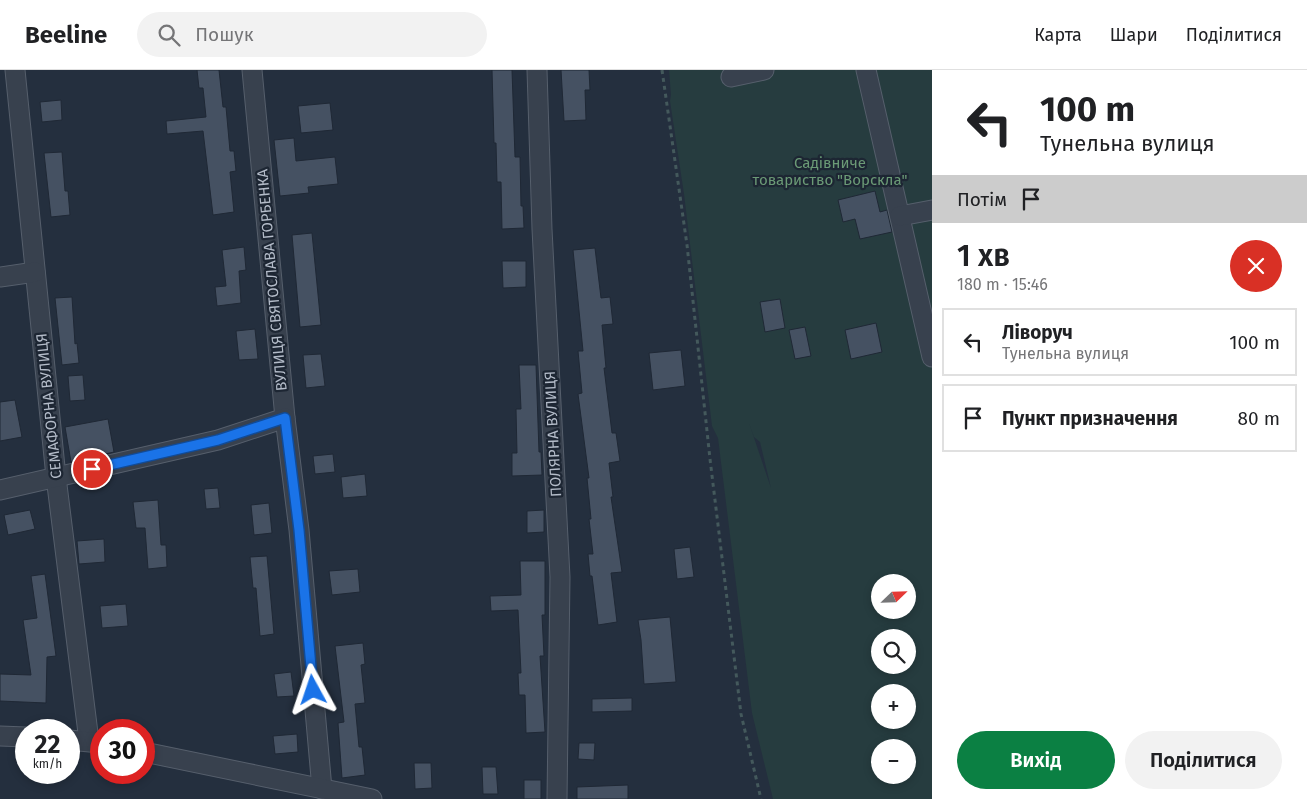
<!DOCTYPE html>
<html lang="uk">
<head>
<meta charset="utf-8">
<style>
  :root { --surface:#fff; --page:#f2f2f2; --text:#202124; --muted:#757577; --line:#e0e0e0; --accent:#0b8043 }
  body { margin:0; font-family:"Fira Sans",sans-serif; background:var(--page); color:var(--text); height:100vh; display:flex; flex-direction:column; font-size:19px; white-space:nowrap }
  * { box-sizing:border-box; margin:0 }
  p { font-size:16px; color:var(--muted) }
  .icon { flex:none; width:28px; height:28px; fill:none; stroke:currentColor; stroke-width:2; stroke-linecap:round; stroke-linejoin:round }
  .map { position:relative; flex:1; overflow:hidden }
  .panel { display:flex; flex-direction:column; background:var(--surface); width:375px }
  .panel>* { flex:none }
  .banner { background:#fff; color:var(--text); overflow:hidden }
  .needle { width:32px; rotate:67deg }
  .fabs { position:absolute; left:871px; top:504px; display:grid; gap:10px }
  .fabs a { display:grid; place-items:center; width:45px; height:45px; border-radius:50%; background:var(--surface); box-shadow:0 2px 8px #0003; font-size:25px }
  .speed { position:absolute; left:15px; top:649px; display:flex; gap:10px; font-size:25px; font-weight:700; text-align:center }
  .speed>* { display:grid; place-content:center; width:65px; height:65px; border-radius:50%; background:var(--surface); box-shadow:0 2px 8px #0003; line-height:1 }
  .speed small { font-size:12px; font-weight:400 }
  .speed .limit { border:8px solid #d22; background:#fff; color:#111 }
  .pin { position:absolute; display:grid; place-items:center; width:42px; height:42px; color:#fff; margin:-21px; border:2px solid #fff; border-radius:50%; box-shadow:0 1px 5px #0007 }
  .me { position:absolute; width:55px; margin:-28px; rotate:355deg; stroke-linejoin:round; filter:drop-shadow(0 0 4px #0008) }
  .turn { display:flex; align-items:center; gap:18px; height:105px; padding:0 25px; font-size:22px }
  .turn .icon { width:65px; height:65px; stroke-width:2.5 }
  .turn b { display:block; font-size:35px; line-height:42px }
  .then { display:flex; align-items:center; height:48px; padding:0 25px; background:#0003; gap:10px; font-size:19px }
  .round { display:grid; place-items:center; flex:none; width:52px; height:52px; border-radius:26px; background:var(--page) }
  .summary { display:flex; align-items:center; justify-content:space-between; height:85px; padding:0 25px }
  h1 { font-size:30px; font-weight:600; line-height:38px }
  .button { display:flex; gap:10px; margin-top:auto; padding:10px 25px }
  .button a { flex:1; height:58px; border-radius:30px; background:var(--accent); color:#fff; font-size:20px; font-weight:600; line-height:58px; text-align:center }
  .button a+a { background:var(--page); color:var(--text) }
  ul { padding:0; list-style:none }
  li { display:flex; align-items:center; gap:15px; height:68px; margin:0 10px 8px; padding:0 15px; border:2px solid var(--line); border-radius:0px }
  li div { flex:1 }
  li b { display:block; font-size:19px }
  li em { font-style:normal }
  header { display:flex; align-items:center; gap:30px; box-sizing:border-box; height:70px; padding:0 25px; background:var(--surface); border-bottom:1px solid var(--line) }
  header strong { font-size:24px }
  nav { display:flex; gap:28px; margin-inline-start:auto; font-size:18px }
  .search { width:350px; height:45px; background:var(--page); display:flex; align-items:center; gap:12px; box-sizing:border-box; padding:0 18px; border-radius:28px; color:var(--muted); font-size:19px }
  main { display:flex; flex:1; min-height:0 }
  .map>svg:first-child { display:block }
  .green { fill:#263c3f; fill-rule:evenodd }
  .building { fill:#455162; stroke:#1f2835 }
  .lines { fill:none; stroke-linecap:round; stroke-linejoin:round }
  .minor-casing { stroke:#565f6c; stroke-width:21 }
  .path { stroke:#44595c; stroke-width:3; stroke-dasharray:4 4; stroke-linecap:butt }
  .minor { stroke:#38414e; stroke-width:19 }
  .route-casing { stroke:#114b97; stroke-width:12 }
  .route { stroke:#1a73e8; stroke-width:9 }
  .labels { text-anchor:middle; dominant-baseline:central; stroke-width:4.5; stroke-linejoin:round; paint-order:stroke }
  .park-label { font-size:15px; fill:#6b9a76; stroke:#1d2633 }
  .street-label { font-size:15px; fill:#b4bcc9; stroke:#1d2633 }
</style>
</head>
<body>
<header>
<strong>Beeline</strong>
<div class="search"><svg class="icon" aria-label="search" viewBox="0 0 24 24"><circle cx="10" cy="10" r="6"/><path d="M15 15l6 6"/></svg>Пошук</div>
<nav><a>Карта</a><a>Шари</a><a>Поділитися</a></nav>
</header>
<main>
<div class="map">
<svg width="932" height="729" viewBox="0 0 932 729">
  <rect width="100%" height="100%" fill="#242f3e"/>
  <path class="green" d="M669,0H932V729H773L752,643L718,368L712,356L684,124L670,31L671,25ZM749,353L754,367L760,372L771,418ZM880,512H908V540H880ZM880,568H908V595H880ZM880,622H908V650H880ZM880,678H908V705H880Z"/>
  <g class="building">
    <path d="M197,0H219L223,37H226L230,81H234L236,101L230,102L234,142L213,145L203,61L167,64L166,51L206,47L203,18H199Z"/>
    <path d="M492,0H512L515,87H520L521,136H523L524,158L502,159L501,112H497L496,73H494Z"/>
    <path d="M561,0H589L590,20H585L586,50L564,51Z"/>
    <path d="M61,30L62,50L42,52L40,32Z"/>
    <path d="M330,33L333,60L301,63L298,36Z"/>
    <path d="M294,68L296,91L335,87L338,114L308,117L309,123L280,126L274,70Z"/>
    <path d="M62,82L65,121H68L70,145L51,147L44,83Z"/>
    <path d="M875,121L880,142L887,140L892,162L860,169L855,149L843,152L838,130Z"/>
    <path d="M312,163L321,255L300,257L292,165Z"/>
    <path d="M244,177L246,200L239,201L241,233L217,236L215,217L226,216L222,180Z"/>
    <path d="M595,178L601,228L610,227L613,254L602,255L606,298H604L612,363H616L620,391L609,393L613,427H611L622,502L611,503L617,552L598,555L592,506H590L588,484H593L589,449H591L587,408H589L578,324L582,323L578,281H583L573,180Z"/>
    <path d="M502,191H526V217L503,218Z"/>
    <path d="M72,227L75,274L77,273L79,293L62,295L55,228Z"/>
    <path d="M780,229L785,258L765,262L760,232Z"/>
    <path d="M876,253L882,282L851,289L845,260Z"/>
    <path d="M805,257L811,286L795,289L789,260Z"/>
    <path d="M255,259L258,289L239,290L236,261Z"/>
    <path d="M681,280L685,316L653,320L649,283Z"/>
    <path d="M321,284L325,316L306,318L303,285Z"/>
    <path d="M519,295H536L539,382H541L542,405L512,406V383H517L516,339H521Z"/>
    <path d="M83,305L85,330L70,331L68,306Z"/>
    <path d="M15,330L22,367L0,371V332Z"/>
    <path d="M108,349L114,382L71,392L65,357Z"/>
    <path d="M333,384L335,402L315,404L313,386Z"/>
    <path d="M365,404L367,426L343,428L341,407Z"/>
    <path d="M218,418L220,438L206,439L204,419Z"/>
    <path d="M158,430L161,475H166L167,497L148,499L145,458H136L133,432Z"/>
    <path d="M269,433L272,463L254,465L251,435Z"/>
    <path d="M30,440L35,459L8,465L4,445Z"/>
    <path d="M544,440V462L527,463V441Z"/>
    <path d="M104,469L105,492L79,494L77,471Z"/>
    <path d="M690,477L694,507L677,509L674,479Z"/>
    <path d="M267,486L274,564L260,566L256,518H253L250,487Z"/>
    <path d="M520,491H545V545H542L544,586H540L545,662L526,663L525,625H519L518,603H521L518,540L491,541L490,526L521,525Z"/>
    <path d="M358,499L360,522L332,525L329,501Z"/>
    <path d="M45,504L56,586L47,587L46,633L0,631V604L31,605L23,550L37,548L31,506Z"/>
    <path d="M126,534L128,556L102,558L100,536Z"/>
    <path d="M670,547L676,612L644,614L641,570L638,550Z"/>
    <path d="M363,573L365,594L361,595L365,633L355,634L359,677H362L365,705L342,708L338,653L344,652L335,576Z"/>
    <path d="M291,602L294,626L277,627L274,604Z"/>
    <path d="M632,628V641L592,642V629Z"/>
    <path d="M297,664L298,682L275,684L273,666Z"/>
    <path d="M579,673H595L594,690L578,689Z"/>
    <path d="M414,693H431L432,718L415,719Z"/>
    <path d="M482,697H496L498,724H483Z"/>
    <rect x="524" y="710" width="17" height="19"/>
    <path d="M628,715V729H577V717Z"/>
  </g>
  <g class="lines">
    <g class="minor-casing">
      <g id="minor">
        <path d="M15,0L56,407L89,671"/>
        <path d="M252,0L285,348L299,460L322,719"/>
        <path d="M537,0L542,159L560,507L557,729"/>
        <path d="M866,0L932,287"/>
        <path d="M731,7L764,0"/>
        <path d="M900,146L932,140"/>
        <path d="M0,207L35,202"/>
        <path d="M0,420L218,370L285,348"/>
        <path d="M0,666L26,667"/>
        <path d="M69,670L100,673"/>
        <path d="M144,682L372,729"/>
      </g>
    </g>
    <path class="path" d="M662,0L687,175L710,389L741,644L761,729"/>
    <use href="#minor" class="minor"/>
  </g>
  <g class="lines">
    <g class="route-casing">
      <path id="route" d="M92,399L218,370L285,348L299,460L313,620"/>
    </g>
    <use href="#route" class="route"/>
  </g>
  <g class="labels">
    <g class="park-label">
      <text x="830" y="93">Садівниче<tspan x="830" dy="17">товариство "Ворскла"</tspan></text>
    </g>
    <g class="street-label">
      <text transform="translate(272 210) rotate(-95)">ВУЛИЦЯ СВЯТОСЛАВА ГОРБЕНКА</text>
      <text transform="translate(49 336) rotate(-96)">СЕМАФОРНА ВУЛИЦЯ</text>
      <text transform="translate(553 364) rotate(-93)">ПОЛЯРНА ВУЛИЦЯ</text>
    </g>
  </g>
</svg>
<div class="fabs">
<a><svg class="needle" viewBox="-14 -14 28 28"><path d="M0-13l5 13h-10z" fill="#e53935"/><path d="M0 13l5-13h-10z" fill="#757577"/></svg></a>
<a><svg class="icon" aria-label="search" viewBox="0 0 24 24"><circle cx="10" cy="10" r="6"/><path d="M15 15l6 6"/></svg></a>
<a>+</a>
<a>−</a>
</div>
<div class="speed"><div>22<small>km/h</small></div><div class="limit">30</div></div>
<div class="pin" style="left:92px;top:399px;background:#d93025"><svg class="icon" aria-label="arrive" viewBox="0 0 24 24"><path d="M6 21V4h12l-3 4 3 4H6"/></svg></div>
<svg class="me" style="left:313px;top:620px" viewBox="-20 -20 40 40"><path d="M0-17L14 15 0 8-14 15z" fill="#1a73e8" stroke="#fff" stroke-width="4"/></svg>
</div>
<section class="panel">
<div class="banner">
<div class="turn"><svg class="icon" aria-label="left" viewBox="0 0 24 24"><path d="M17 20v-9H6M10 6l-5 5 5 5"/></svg><div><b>100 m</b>Тунельна вулиця</div></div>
<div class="then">Потім<svg class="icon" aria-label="arrive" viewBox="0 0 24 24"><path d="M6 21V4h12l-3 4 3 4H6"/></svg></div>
</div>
<div class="summary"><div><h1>1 хв</h1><p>180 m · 15:46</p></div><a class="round" style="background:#d93025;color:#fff"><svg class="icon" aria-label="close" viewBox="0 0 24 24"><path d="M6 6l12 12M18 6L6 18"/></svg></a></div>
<ul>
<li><svg class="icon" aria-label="left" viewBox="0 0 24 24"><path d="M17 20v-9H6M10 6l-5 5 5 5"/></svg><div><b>Ліворуч</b><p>Тунельна вулиця</p></div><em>100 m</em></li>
<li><svg class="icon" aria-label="arrive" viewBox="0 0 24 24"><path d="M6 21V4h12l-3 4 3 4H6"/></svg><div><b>Пункт призначення</b></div><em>80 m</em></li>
</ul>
<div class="button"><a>Вихід</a><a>Поділитися</a></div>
</section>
</main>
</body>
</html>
